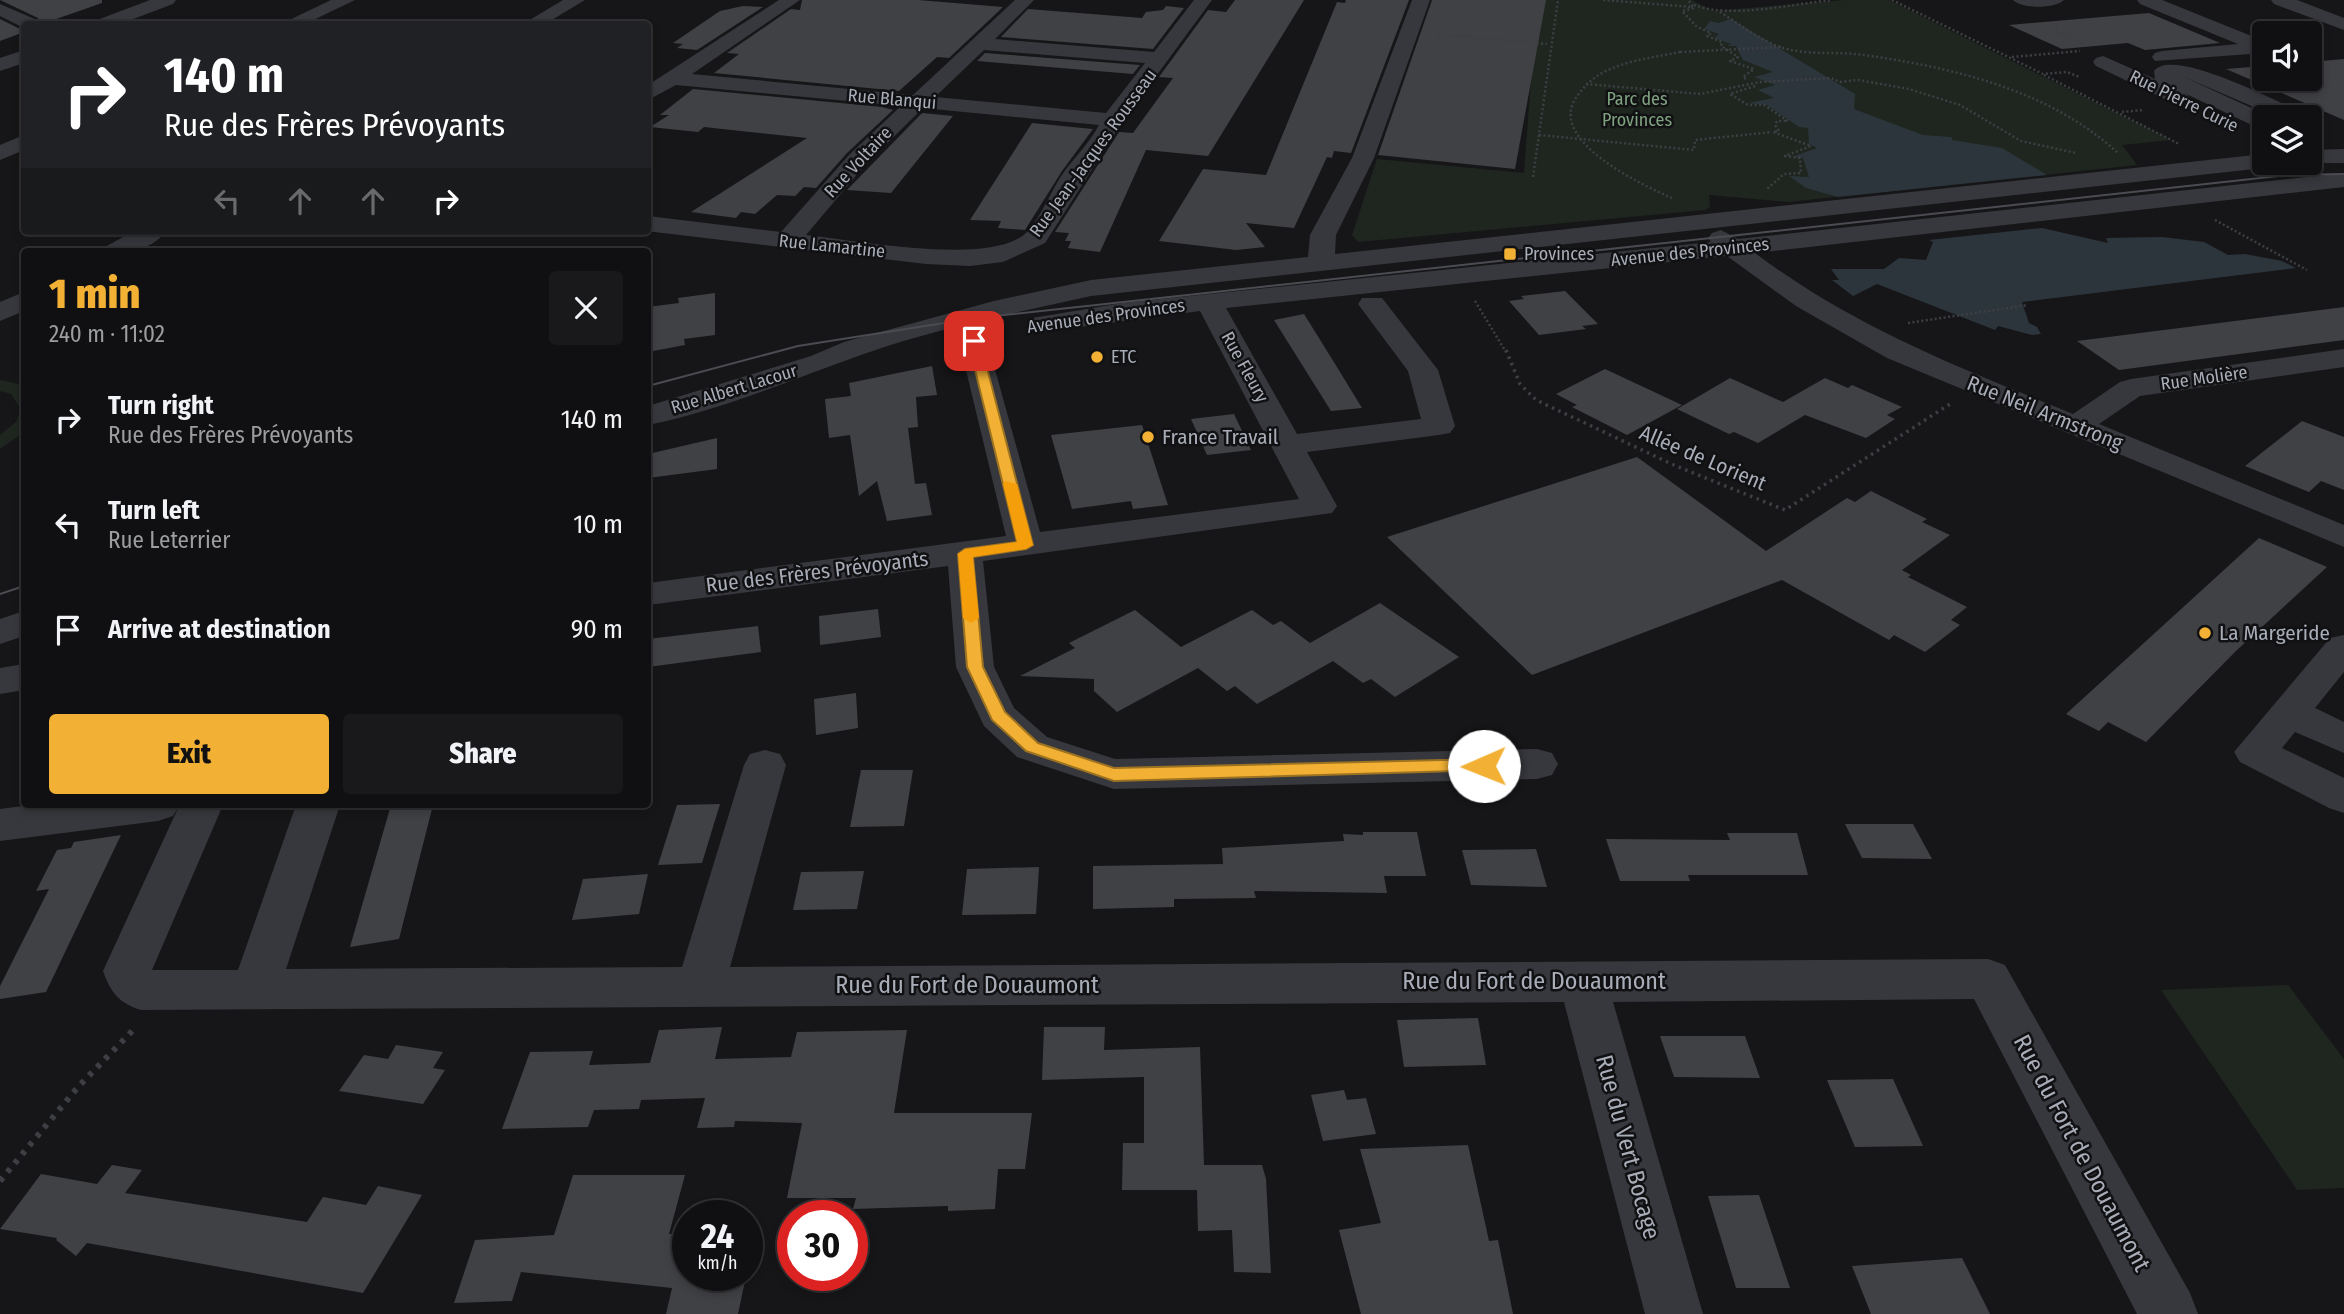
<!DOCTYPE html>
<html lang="en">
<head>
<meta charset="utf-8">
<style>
  :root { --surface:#101012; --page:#19191b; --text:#f1f3f6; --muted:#9c9d9f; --line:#303032; --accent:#f2b134 }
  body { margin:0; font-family:"Fira Sans Condensed",sans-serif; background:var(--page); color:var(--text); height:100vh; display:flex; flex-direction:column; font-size:26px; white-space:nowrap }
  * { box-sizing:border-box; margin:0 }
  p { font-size:23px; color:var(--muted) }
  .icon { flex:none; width:38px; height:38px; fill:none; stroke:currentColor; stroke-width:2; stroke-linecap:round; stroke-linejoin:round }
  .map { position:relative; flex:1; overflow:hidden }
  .side { position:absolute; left:21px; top:248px; width:630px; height:560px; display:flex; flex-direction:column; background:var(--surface); border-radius:7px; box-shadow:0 4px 10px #0003,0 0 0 2px var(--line) }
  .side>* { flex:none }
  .banner { position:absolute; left:21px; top:21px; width:630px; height:214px; border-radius:7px; box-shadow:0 4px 10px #0003,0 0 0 2px var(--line); background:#202124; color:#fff; overflow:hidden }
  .fabs { position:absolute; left:2252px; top:21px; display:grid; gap:14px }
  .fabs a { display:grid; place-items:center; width:70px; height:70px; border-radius:7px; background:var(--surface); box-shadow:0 4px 10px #0003,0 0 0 2px var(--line); font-size:35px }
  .speed { position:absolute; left:672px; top:1200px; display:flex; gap:14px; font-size:35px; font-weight:700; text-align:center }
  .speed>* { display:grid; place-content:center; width:91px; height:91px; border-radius:50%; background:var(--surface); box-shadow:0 4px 10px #0003,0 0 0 2px var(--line); line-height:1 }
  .speed small { font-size:18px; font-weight:400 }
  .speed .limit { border:10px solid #d22; background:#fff; color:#111 }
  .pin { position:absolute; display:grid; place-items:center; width:60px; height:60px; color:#fff; margin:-30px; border-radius:14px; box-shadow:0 4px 10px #0006 }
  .me { position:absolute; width:77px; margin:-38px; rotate:269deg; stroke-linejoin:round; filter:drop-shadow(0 0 5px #0008) }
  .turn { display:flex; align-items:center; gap:24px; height:147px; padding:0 28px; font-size:32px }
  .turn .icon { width:91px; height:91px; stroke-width:2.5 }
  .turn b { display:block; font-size:49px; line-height:60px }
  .lanes { display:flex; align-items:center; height:66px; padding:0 28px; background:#0003; justify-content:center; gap:35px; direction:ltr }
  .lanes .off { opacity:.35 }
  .round { display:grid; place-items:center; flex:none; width:74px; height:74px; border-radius:7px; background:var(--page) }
  .summary { display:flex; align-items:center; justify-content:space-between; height:119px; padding:0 28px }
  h1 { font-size:42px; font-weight:800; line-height:52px; color:var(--accent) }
  .cta { display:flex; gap:14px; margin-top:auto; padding:14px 28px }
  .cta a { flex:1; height:80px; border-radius:7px; background:var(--accent); color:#111; font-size:28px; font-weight:800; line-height:80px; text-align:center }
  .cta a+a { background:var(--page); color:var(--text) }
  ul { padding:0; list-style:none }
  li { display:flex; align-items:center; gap:21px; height:105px; padding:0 28px }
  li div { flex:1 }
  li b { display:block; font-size:26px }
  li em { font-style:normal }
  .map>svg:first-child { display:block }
  .green { fill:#1e261f }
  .water { fill:#2c353c }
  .building { fill:#404145 }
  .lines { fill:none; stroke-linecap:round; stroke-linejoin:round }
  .path-far2 { stroke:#3d3f44; stroke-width:2.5; stroke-dasharray:2 2.5; stroke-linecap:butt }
  .path-far1 { stroke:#3d3f44; stroke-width:3.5; stroke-dasharray:2.5 4.5; stroke-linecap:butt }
  .path { stroke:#3d3f44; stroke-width:6; stroke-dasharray:4.5 7; stroke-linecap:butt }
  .minor { fill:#37383d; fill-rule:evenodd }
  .tram { stroke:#4a4c52; stroke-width:2 }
  .path-bridge { stroke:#3d3f44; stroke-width:2.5; stroke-dasharray:2 2.5; stroke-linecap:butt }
  .route { fill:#f2b134; stroke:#9d7322; stroke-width:2 }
  .slow { fill:#f59e0b }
  .poi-dot { fill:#f2b134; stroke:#111113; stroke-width:2.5 }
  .labels { text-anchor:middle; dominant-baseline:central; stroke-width:5; stroke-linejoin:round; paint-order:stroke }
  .far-street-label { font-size:18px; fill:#a8adb8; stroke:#111113 }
  .far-park-label { font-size:18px; fill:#7fa381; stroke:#111113 }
  .far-poi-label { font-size:18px; fill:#a8adb8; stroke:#111113; text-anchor:start }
  .street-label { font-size:21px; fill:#a8adb8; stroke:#111113 }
  .poi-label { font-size:21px; fill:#a8adb8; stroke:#111113; text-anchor:start }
  .near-street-label { font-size:24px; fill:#a8adb8; stroke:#111113 }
</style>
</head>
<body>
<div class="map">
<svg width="2344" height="1314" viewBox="0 0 2344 1314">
  <rect width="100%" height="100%" fill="#161618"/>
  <g class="green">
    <path d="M1537,0H1692L1713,11L1844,0H1889L2171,140L2122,145L2137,165L1788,202L1709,195L1710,207L1705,210L1358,242L1352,235L1377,159L1524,173Z"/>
    <path d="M0,380L24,385V432L0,449V435L16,422L21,409L11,394L0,391Z"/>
    <path d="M2288,985L2344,1059V1188L2297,1190L2161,990Z"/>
  </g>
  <g class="water">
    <path d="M1731,19L1855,94L1854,109L1923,135L1952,137V140L2002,148L2047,175L1838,197L1806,188L1789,176L1809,177L1803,158L1792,157L1817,148L1809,144L1808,128L1799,127L1767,105L1748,103L1774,98L1758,90L1775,85L1754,77L1773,72L1743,60L1736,46H1727L1731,44L1714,38L1719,34L1704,29L1710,21L1719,23Z"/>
    <path d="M2042,228L2108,243L2106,238L2162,237L2204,242L2228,255L2245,254L2282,261L2296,268L2022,302L2029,323L2037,327L2041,334L2032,335L1998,326L1995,330L1877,284L1853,296L1832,280H1839L1831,269H1884L1899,258L1926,260L1933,242L1929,240Z"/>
  </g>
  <g class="building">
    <path d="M0,0H102V3L42,24L38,18Z"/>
    <path d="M802,0H918L1003,7L949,58L937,57L899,91L714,73L739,54L727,53L791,9L800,10Z"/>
    <path d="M1235,0H1304L1208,156L1146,150L1100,252L1068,248L1071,241H1065L1069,233L1055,232L1119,132L1133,133L1173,78L1159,77L1208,10L1226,12Z"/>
    <path d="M1346,0H1409L1351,153L1334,151L1332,158L1327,157L1294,228L1246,223L1265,247L1236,250L1159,241L1203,169L1266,175L1337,2L1345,3Z"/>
    <path d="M1432,0H1546L1515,169L1378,155Z"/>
    <path d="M743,6L763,7L697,50L677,48L683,44L673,43L720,11Z"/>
    <path d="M1166,6L1184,8L1153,49L1001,37L1028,9L1142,18L1146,12L1163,10Z"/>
    <path d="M2149,13L2220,43L2145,50L2128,43L2062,49L2009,25Z"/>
    <path d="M0,19L24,31V32L0,41Z"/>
    <path d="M985,53L1140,65L1133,74L977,61Z"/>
    <path d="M2344,59V120L2226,69L2264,66V79H2310V62Z"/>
    <path d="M693,89L882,107L893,110L847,153L816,188L804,187L795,196L777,195L755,214L741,212L736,218L691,212L807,138L704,127L698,132L650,127L669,115H660Z"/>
    <path d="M922,113L953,116L891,193L847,190Z"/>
    <path d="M1032,123L1093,129L1062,171L1025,230L998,228L1001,221L970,220Z"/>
    <path d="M1565,291L1598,324L1582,326L1586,329L1539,335L1509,301L1524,299L1521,296Z"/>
    <path d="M715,293V335L684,339L685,345L648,352V307L679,303L678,298Z"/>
    <path d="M2344,307V340L2119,370L2077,341Z"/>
    <path d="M1304,314L1332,359L1362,408L1331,411L1274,320Z"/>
    <path d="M932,366L937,395L916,397L918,427L908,428L915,484L926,483L932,515L887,521L877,481L859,496L850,435L829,438L825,399L851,396L849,383Z"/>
    <path d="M1605,369L1682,405L1627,435L1572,407L1577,405L1556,394Z"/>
    <path d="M1730,378L1783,402L1825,378L1848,388L1852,385L1902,407L1887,415L1895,419L1866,438L1805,415L1758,443L1734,432L1729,434L1677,409Z"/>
    <path d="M1234,414L1251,450L1207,455L1191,419Z"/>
    <path d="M2302,421L2344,437V490L2321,481L2309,492L2245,466Z"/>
    <path d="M1142,425L1168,505L1133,509L1131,501L1072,509L1051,435Z"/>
    <path d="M717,438V469L648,478V454Z"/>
    <path d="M1637,457L1766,551L1847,498L1855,502L1871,491L1927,519L1922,522L1950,535L1902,570L1911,575L1908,577L1967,607L1951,620L1960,625L1925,652L1894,635L1889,640L1782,580L1532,675L1387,537Z"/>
    <path d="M2259,538L2327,567L2237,650L2146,742L2108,722L2099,731L2066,714Z"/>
    <path d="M1380,603L1459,657L1395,697L1371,679L1363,683L1333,661L1257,704L1235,686L1227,691L1198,668L1117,712L1094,691V679L1020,676L1075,648L1069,643L1135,610L1181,647L1252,610L1273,625L1281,621L1310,643Z"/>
    <path d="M878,609L881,637L820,645L819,616Z"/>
    <path d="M758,626L761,652L648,667V639Z"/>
    <path d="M856,693L858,728L816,735L814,699Z"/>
    <path d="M861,770H913L904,826L850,827Z"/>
    <path d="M720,804L702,863L658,865L677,805Z"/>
    <path d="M391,805H433L399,939L350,947Z"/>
    <path d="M1845,824H1913L1932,859L1862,858Z"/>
    <path d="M1363,832H1417L1426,876H1384L1387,893L1254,891L1256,898L1174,899V907L1093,909V866L1223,864L1222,848L1344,841L1343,834L1363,835Z"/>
    <path d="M1727,833H1797L1808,875H1688L1690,881H1620L1606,839L1730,840Z"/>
    <path d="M121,835L46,992L0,999V986L49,889L36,891L57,850L71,848L74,842Z"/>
    <path d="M1536,849L1547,887L1471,885L1462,850Z"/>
    <path d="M1039,867L1036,914L962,915L967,869Z"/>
    <path d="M864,871L857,909L793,910L801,872Z"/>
    <path d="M648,874L639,914L572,920L583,879Z"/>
    <path d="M1478,1018L1486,1065L1404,1067L1397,1020Z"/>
    <path d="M722,1027L715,1059L791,1057L797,1032L907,1030L894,1113H1032L1025,1169H998L995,1209L948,1211V1206L853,1209L856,1198H787L802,1123L735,1121L734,1127L697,1128L705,1098L641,1100L639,1109L594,1110L588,1127L502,1129L530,1052L593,1051L589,1065L650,1063L659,1030Z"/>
    <path d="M1044,1027H1105L1104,1050L1200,1047L1204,1165H1262L1266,1179L1271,1273L1234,1272L1232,1230L1198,1231L1197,1190H1122L1123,1143H1144V1077L1042,1080Z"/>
    <path d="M1660,1036H1745L1760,1078L1674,1077Z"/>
    <path d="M396,1045L443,1052L433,1068L445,1070L423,1104L339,1091L364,1055L388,1059Z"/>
    <path d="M1893,1079L1923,1146L1855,1147L1827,1080Z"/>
    <path d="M1344,1090L1347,1100L1366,1098L1376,1134L1323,1141L1311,1095Z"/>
    <path d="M1468,1145L1489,1241L1498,1240L1513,1314H1361L1339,1230L1381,1223L1360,1149Z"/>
    <path d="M112,1165L142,1170L125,1193L307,1222L323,1197L366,1205L378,1186L422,1195L363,1293L87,1243L76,1256L56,1240L57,1238L0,1229L41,1174L97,1184Z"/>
    <path d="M573,1175H685L669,1234H688V1276H746L738,1314H666L672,1288L521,1272L512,1301L454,1303L475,1240L554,1235Z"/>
    <path d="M1759,1195L1790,1288H1736L1708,1196Z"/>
    <path d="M1962,1258L1990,1314H1871L1852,1266Z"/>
  </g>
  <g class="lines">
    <g class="path-far2">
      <path d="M1603,0L1693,7"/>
      <path d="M1892,0L2043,74L2067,72L2079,77"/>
      <path d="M1689,1L1694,8L1682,11L1697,27L1711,33L1707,36L1722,42L1721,46L1738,57L1730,61L1754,69L1743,77L1747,80"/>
      <path d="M1694,5C1731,19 1792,4 1832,0"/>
      <path d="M1720,12C1739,24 1758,39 1780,47C1806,56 1837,51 1864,55C1955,68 2049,90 2118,153"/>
      <path d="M2056,23V32L2084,45"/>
      <path d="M1438,34L1547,44"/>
      <path d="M2012,57L2080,51"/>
      <path d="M2044,75L2179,144"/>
      <path d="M1586,84L1700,94L1760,82L1831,78L1840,82L1858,80L1909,89L1960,105L2021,141L2076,153"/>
      <path d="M1755,86L1730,94L1748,105H1764L1788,121H1777L1775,125L1779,131L1773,132L1811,146L1785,156L1800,158L1801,173L1784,174L1767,189"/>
      <path d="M2122,112L2144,110"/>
      <path d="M1539,135L1694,150L1695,140L1772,132"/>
      <path d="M1533,177L1558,0"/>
      <path d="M1672,198C1642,185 1543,139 1578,95C1586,84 1594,77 1606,71C1629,60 1655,57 1680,52"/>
      <path d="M2215,220L2307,270"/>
      <path d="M1475,301L1506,352"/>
      <path d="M1908,323L2028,305"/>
    </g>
    <path class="path-far1" d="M1506,350L1520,384L1536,400L1676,466L1785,510L1950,404"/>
    <path class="path" d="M0,1181L78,1087L136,1027"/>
    <g class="minor">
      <path d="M150,0H176L173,4L120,24H95L97,20Z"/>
      <path d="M331,0H355L305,24H281Z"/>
      <path d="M563,0H585L545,24H523Z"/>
      <path d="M779,0H800L692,74L913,95L1015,0H1034L995,39L1154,52L1194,0H1212L1123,121L1045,243L1003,262L970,266L926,264L646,231L648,216L781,232L849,155L901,106L676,85L648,100V85ZM984,50L1145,63L1106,113L935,97ZM923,108L1099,125C1090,142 1075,157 1064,172C1051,190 1042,216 1027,232C993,267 853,240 806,235L865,165Z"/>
      <path d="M1412,0H1430L1374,158L1336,235L1335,254L2264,154V163H2274L2264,168L1091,296C1015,313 938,328 864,354C795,378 720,411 648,425V406L811,356L844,342L994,301L1091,280L1308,257L1310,235L1352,158Z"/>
      <path d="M2013,0H2064C2055,9 2022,9 2013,0Z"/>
      <path d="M2137,0H2162L2264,41V53L2155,61L2152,57L2155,53L2162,51L2238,44L2140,4Z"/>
      <path d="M2271,0H2297L2344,18V30L2274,4Z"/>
      <path d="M0,4L37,20L39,24H24V28L0,16Z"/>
      <path d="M24,50V63L0,71V58Z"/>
      <path d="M2103,56L2155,79L2154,71C2172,46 2277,102 2302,112L2305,117H2277L2182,76L2271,117H2264V128L2256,127L2184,93L2195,101L2184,107L2177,105L2096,66L2093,62L2096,58Z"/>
      <path d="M24,135V150L0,160V145Z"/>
      <path d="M2344,149V163H2305H2310V150Z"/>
      <path d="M2344,173V187L1755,253C1855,328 1958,367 2073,414L2120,382L2131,379L2344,349V367L2140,396L2099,424L2344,525V547L1887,358L1796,306L1727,256L1226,308L1297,434L1421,419L1408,371L1358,304L1362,298H1382L1438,370L1455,426L1450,433L1439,435L1307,452L1337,506L1332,513L983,561L994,667L1014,708L1047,737L1115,759L1537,749L1552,753L1558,764L1552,775L1537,779L1114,789L1017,757L984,726L956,667L948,566L648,605V583L1006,536L958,337L962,331L972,328L982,331L986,337L1040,532L1299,499L1200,311L1042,332L1032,330L1028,324L1032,318L1123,303L1711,242L1708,238L1712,233L1721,230L1738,239Z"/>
      <path d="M134,231H166C151,252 124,252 101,252L105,247Z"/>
      <path d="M24,292V311L0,321V302Z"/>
      <path d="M24,611V636L0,644V619Z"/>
      <path d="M2344,635V672L2315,708L2344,722V753L2295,732L2282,748L2344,778V813L2329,808L2240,762L2234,752L2330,638Z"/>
      <path d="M24,664V690L0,694V668Z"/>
      <path d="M765,750L780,754L786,765L730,967L1988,959L2005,965L2190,1293L2198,1314H2137L1974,999L1613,1002L1703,1314H1645L1564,1002L141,1010C119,1003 111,993 103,971L179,806L173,816L158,821L0,841V809L30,805H223L152,970H238L296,805H340L286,969L682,967L744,765L750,754Z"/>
    </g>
    <g class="tram">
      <path d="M648,386L798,346L976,318L2289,175L2344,174"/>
      <path d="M0,594L24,586"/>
    </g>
    <path class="path-bridge" d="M1680,52L1782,47"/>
  </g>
  <path class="route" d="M974,337L980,341L1033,545L1026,549L973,557L983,667L1005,712L1038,743L1114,768L1484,759L1493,766L1490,770L1114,781L1026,751L992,720L967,667L958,554L965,549L1017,542L968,341Z"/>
  <path class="slow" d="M1005,481L1017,484L1033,545L1026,549L973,557L979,618L971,623L963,618L958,554L965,549L1017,542L1003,484Z"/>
  <g class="poi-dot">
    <rect x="1503" y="247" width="14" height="14" rx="3.5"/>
    <circle cx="1097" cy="357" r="7"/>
    <circle cx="1148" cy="437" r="7"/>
    <circle cx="2205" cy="633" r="7"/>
  </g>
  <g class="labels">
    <g class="far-street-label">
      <text transform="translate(892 99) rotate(5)">Rue Blanqui</text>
      <text transform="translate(2184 101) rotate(26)">Rue Pierre Curie</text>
      <text transform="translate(1093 153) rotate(-54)">Rue Jean-Jacques Rousseau</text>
      <text transform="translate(858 162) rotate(-47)">Rue Voltaire</text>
      <text transform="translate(832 246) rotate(6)">Rue Lamartine</text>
      <text transform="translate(1690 252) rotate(-6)">Avenue des Provinces</text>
      <text transform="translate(1106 316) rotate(-8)">Avenue des Provinces</text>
      <text transform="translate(1245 367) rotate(61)">Rue Fleury</text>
      <text transform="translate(2204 378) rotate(-8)">Rue Molière</text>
      <text transform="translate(734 389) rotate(-17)">Rue Albert Lacour</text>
    </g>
    <g class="far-park-label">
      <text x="1637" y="99">Parc des<tspan x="1637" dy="21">Provinces</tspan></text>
    </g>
    <g class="far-poi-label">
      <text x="1524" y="254">Provinces</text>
      <text x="1111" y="357">ETC</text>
    </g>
    <g class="street-label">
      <text transform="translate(2045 413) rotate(22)">Rue Neil Armstrong</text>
      <text transform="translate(1703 458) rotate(23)">Allée de Lorient</text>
      <text transform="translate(817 572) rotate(-7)">Rue des Frères Prévoyants</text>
    </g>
    <g class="poi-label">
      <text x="1162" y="437">France Travail</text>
      <text x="2219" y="633">La Margeride</text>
    </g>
    <g class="near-street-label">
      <text x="1534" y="981">Rue du Fort de Douaumont</text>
      <text x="967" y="985">Rue du Fort de Douaumont</text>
      <text transform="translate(1628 1147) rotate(75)">Rue du Vert Bocage</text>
      <text transform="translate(2082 1153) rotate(62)">Rue du Fort de Douaumont</text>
    </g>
  </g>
</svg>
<div class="fabs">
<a><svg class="icon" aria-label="sound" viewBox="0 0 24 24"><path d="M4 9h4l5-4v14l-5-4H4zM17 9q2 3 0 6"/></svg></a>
<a><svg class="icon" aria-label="layers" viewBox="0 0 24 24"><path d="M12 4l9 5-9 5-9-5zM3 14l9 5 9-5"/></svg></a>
</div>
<div class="speed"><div>24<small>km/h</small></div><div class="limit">30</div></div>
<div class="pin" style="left:974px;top:341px;background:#d93025"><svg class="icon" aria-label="arrive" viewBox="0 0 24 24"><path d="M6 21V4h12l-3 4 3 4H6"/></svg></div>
<svg class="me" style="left:1484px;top:766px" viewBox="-20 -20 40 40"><circle r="19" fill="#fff"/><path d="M0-13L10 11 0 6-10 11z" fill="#f2b134"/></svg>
<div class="banner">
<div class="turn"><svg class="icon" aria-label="right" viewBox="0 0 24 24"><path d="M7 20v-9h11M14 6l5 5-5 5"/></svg><div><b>140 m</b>Rue des Frères Prévoyants</div></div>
<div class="lanes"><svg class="icon off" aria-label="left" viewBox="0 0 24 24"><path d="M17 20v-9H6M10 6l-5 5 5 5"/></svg><svg class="icon off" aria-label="ahead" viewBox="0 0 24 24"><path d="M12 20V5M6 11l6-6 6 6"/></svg><svg class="icon off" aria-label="ahead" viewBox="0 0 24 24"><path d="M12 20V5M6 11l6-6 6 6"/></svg><svg class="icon" aria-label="right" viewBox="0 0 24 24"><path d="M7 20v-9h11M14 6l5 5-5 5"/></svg></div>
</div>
<section class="side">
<div class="summary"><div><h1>1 min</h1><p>240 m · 11:02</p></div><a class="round"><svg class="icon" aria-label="close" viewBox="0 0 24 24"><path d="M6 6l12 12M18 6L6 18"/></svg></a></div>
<ul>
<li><svg class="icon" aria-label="right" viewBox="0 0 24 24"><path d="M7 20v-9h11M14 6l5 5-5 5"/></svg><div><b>Turn right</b><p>Rue des Frères Prévoyants</p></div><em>140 m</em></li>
<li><svg class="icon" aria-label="left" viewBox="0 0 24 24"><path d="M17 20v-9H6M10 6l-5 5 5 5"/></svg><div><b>Turn left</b><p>Rue Leterrier</p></div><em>10 m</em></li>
<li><svg class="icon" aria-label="arrive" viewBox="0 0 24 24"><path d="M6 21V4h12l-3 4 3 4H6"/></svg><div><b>Arrive at destination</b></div><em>90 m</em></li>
</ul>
<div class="cta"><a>Exit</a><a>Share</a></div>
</section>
</div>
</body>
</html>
